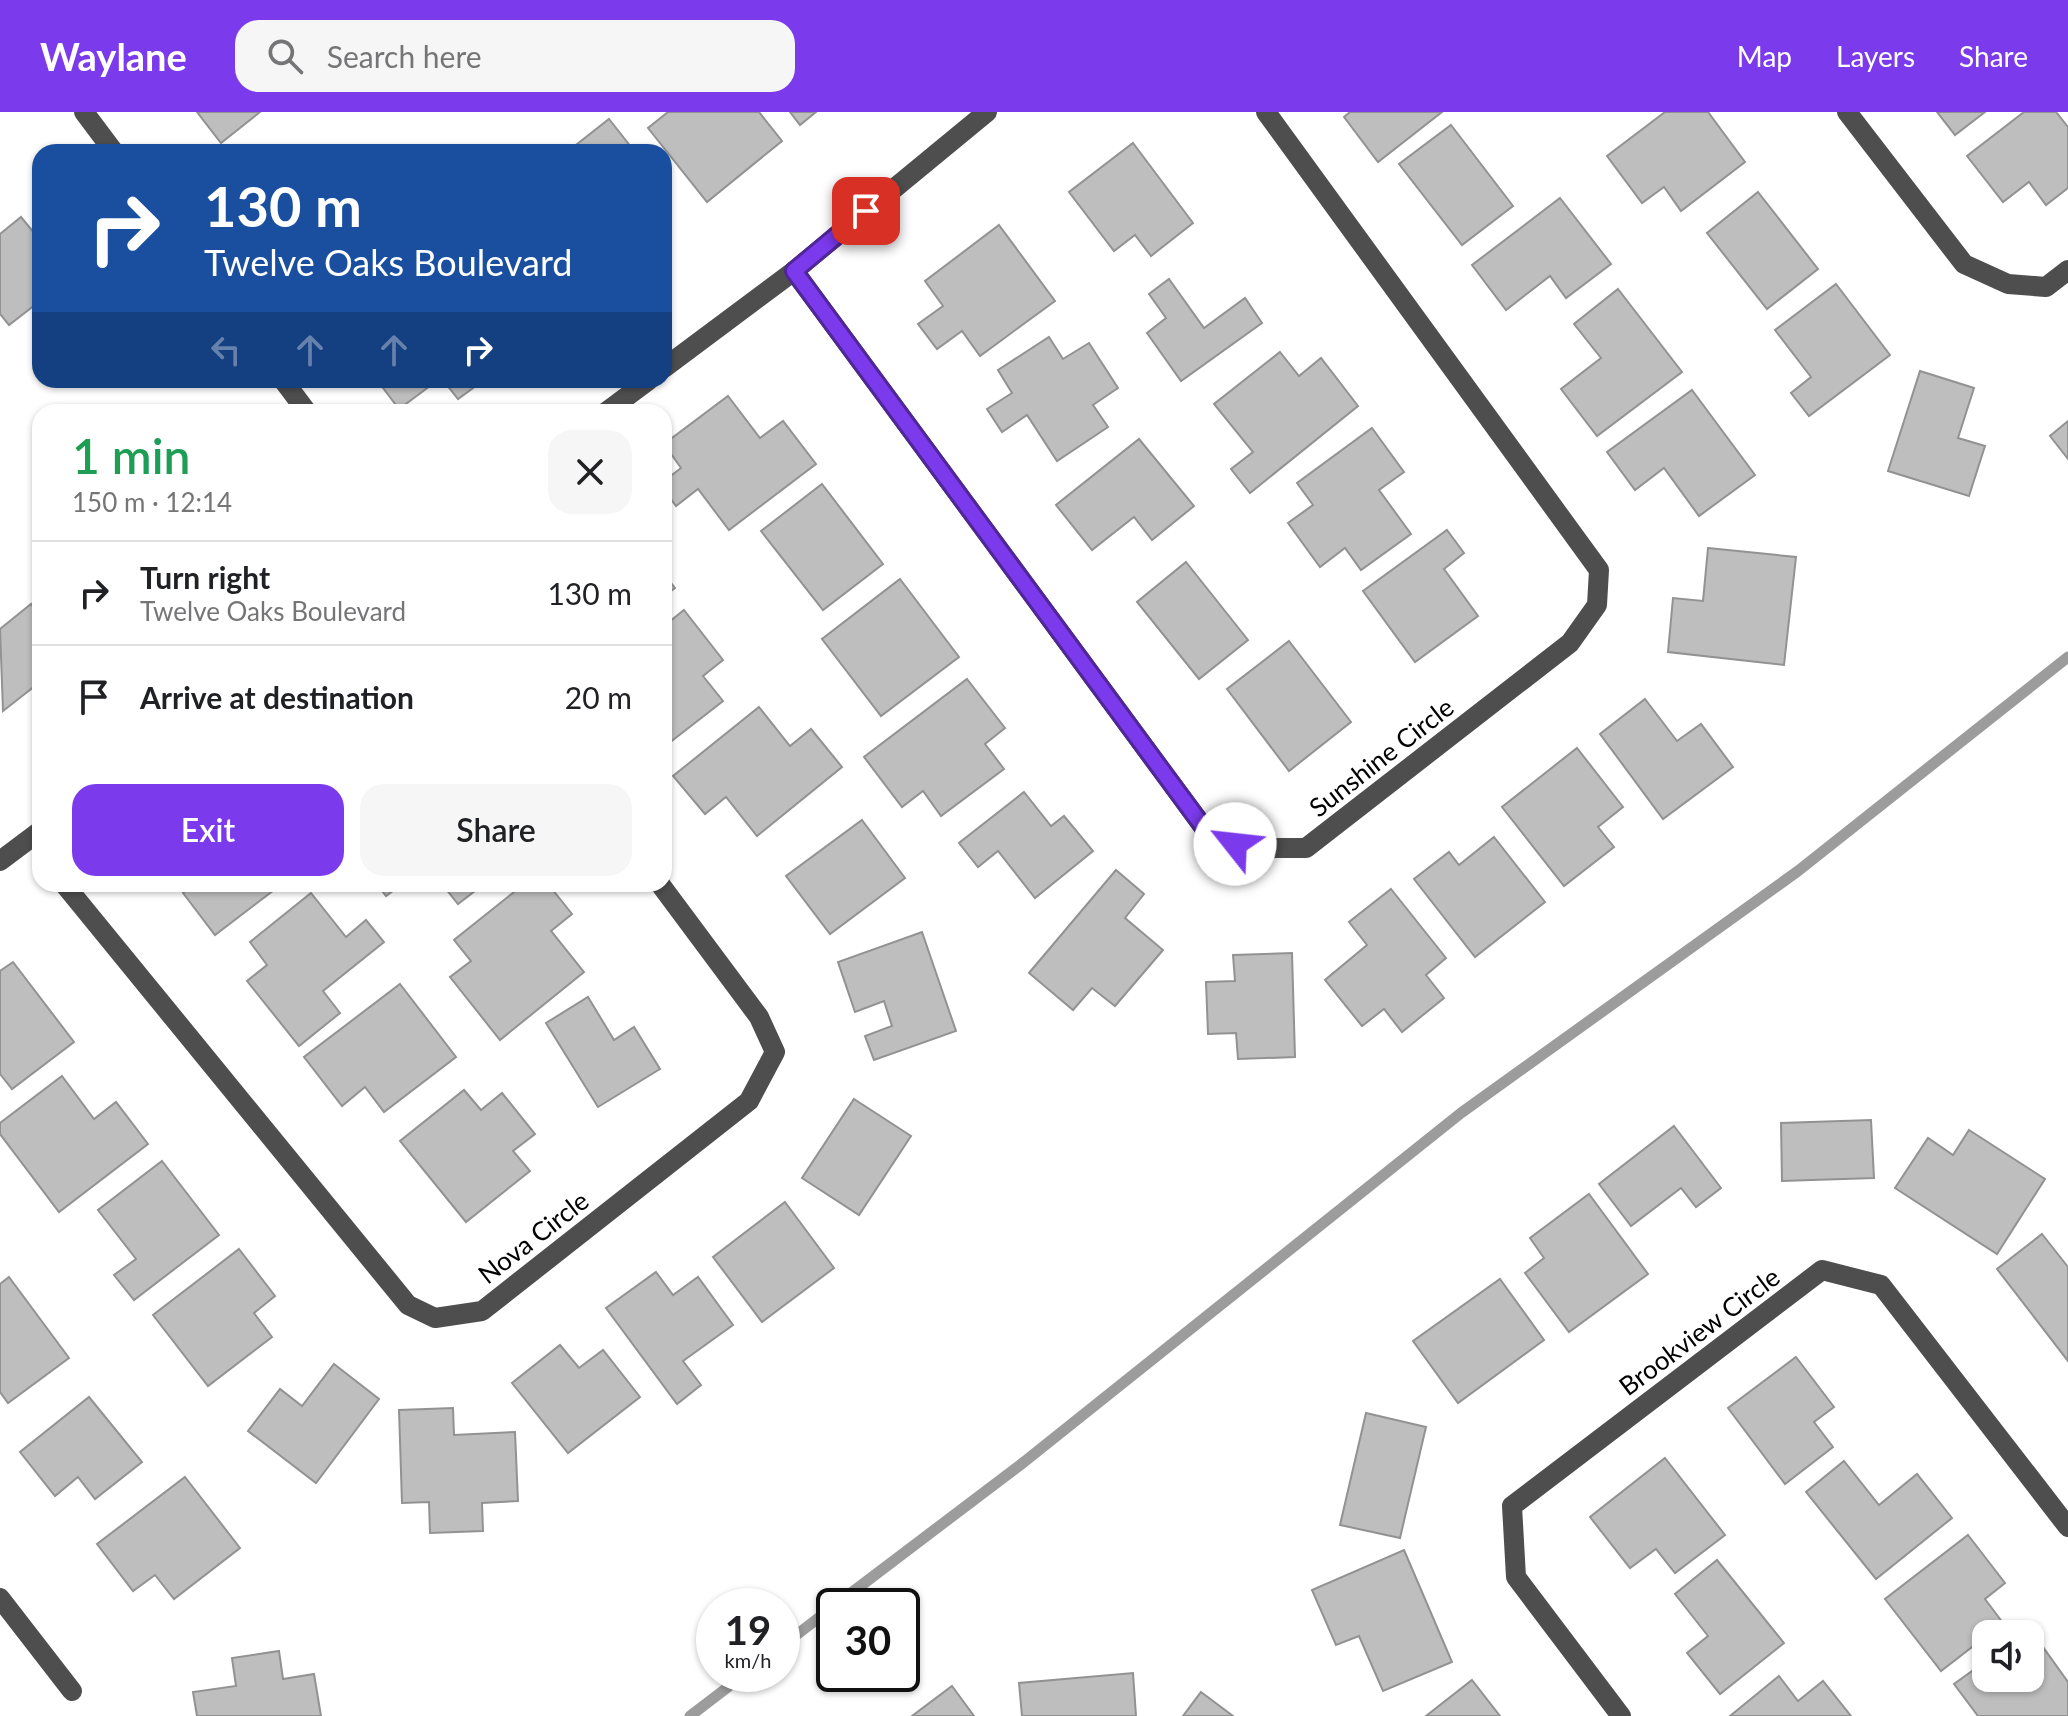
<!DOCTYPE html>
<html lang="en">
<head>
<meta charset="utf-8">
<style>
  :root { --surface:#fff; --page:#f6f6f6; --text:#202124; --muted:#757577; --line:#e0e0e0; --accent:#7c3aed }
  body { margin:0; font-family:Lato,sans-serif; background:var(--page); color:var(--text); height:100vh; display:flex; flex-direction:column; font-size:30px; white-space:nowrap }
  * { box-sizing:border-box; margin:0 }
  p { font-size:26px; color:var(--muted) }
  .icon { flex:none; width:44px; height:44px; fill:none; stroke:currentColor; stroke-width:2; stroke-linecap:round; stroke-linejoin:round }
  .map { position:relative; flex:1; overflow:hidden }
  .sheet { position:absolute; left:32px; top:292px; width:640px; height:488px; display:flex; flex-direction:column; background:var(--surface); border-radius:24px; box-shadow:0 2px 6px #0004 }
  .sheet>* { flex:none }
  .top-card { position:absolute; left:32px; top:32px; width:640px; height:244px; border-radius:24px; box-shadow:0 2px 6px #0004; background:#1a4fa0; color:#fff; overflow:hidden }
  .tools { position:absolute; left:1972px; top:1508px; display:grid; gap:16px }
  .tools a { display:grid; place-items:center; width:72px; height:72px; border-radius:16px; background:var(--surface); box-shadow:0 2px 6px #0004; font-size:40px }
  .speed { position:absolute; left:696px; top:1476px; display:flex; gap:16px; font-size:40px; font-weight:700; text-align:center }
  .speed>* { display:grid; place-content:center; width:104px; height:104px; border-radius:50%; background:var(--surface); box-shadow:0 2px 6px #0004; line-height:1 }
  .speed small { font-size:20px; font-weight:400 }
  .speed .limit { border:4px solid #111; border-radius:12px; background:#fff; color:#111 }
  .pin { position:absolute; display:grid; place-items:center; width:68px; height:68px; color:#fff; margin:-34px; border-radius:16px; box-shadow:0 4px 12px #0006 }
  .me { position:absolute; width:88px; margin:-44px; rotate:299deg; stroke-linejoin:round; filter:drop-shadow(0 0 6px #0008) }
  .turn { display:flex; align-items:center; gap:28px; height:168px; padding:0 40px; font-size:36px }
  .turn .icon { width:104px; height:104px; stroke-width:2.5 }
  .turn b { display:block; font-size:56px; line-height:68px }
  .lanes { display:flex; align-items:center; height:76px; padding:0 40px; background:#0003; justify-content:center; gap:40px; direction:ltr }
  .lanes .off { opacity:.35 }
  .round { display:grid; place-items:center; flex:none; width:84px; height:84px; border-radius:24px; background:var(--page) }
  .summary { display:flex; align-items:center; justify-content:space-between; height:136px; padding:0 40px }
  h1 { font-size:48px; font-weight:600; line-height:60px; color:#1e9e55 }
  .cta { display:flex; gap:16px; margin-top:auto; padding:16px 40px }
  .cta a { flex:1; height:92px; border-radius:24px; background:var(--accent); color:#fff; font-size:32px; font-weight:600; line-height:92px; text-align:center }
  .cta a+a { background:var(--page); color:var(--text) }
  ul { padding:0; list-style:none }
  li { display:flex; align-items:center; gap:24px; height:104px; padding:0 40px; border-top:2px solid var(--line) }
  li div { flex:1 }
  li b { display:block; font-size:30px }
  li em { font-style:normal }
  header { display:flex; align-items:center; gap:48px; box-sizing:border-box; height:112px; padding:0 40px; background:var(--accent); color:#fff }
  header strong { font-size:38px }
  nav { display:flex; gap:44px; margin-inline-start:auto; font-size:28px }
  .search { width:560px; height:72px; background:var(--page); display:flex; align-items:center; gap:20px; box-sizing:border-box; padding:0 28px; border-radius:24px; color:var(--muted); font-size:30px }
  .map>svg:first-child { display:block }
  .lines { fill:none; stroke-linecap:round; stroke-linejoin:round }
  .stream { stroke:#9c9c9c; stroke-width:11 }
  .building { fill:#bebebe; stroke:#929292; stroke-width:2 }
  .minor { stroke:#4e4e4e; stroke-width:20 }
  .route-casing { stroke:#51269a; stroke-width:20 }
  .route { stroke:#7c3aed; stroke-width:14 }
  .labels { text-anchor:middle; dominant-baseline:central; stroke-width:7; stroke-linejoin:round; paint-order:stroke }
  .street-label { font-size:26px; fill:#000; stroke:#fff }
</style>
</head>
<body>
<header>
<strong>Waylane</strong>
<div class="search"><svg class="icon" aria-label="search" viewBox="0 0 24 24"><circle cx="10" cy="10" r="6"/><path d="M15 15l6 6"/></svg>Search here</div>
<nav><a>Map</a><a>Layers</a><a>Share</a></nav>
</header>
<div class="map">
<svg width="2068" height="1604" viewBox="0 0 2068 1604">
  <rect width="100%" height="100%" fill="#fff"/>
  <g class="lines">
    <g class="stream">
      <path d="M834,1494L1024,1350L1461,1001L1798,759L2068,545"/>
      <path d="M782,1534L834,1494"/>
      <path d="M690,1604L745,1562"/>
    </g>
  </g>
  <g class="building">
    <path d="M197,0H260L221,31Z"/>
    <path d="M668,0H759L782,29L707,90L648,16Z"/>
    <path d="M790,0H816L800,13Z"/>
    <path d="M1350,0H1442L1378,50L1344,5Z"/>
    <path d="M1665,0H1708L1745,50L1681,99L1664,75L1642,91L1607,44Z"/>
    <path d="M1937,0H1985L1955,23Z"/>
    <path d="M2024,0H2056L2068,15V76L2046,93L2029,70L2003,90L1967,44Z"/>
    <path d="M609,7L635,40H567Z"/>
    <path d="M1451,13L1513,94L1462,133L1399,52Z"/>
    <path d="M1133,31L1193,111L1151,144L1135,123L1114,139L1069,80Z"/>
    <path d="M1758,80L1818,157L1767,197L1707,121Z"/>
    <path d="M1560,86L1611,152L1566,186L1550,164L1506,198L1472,153Z"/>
    <path d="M21,105L40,128V155L33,161L40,170V189L9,213L0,202V122Z"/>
    <path d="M999,113L1055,189L980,244L962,219L937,237L918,212L943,194L925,169Z"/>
    <path d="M1169,167L1204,216L1245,186L1262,211L1181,269L1147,221L1166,206L1149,182Z"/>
    <path d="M1836,172L1890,243L1809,304L1791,281L1811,265L1775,218Z"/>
    <path d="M1618,177L1682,260L1597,324L1561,277L1601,246L1574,212Z"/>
    <path d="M1049,225L1063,247L1089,231L1118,276L1093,293L1108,315L1057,349L1027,303L1002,320L987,297L1012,281L998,258Z"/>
    <path d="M1280,240L1299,264L1321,246L1358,294L1250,381L1231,357L1253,340L1214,292Z"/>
    <path d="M1920,259L1974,276L1958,326L1985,334L1969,384L1888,359Z"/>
    <path d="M377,268H438L399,297Z"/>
    <path d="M443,268H484L458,287Z"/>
    <path d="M1692,278L1755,363L1699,404L1664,356L1635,378L1607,340Z"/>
    <path d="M728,284L760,326L783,309L816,352L729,418L698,377L676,394L664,378V369L681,356L664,332Z"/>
    <path d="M2068,309V347L2050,324Z"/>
    <path d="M1372,316L1404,360L1379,378L1411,422L1361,458L1345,436L1320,455L1288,411L1313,393L1297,371Z"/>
    <path d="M1139,327L1194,394L1152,428L1134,405L1092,438L1056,393Z"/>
    <path d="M822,372L883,452L823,498L761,419Z"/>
    <path d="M1447,418L1464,441L1444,457L1478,504L1415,550L1363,479Z"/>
    <path d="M1708,436L1796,445L1784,553L1668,540L1673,486L1703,489Z"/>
    <path d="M1186,450L1248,528L1199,567L1137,490Z"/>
    <path d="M664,462L675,476L664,484Z"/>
    <path d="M900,467L959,545L881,604L822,527Z"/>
    <path d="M31,492L40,503V570L3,599L0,517Z"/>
    <path d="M684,498L723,548L703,564L723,589L664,635V514Z"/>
    <path d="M1289,529L1351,610L1289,659L1227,577Z"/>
    <path d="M967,567L1005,616L985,632L1004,657L941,704L923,679L902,695L864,645Z"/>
    <path d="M1645,587L1677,629L1701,612L1733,655L1663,707L1600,622Z"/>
    <path d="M759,595L790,634L811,617L842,655L757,724L726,685L705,702L673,664Z"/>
    <path d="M1577,636L1623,695L1598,715L1614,735L1564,774L1502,695Z"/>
    <path d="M1024,680L1051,714L1064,704L1093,739L1035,786L998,739L978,755L959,731Z"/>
    <path d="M862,708L905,766L830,822L786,764Z"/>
    <path d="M1494,725L1545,790L1475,845L1414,767L1449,740L1459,753Z"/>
    <path d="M1116,758L1144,782L1125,806L1163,838L1115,894L1092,876L1073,898L1029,861Z"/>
    <path d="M194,772H282L215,823L183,781Z"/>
    <path d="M377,772H402L386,784Z"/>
    <path d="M442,772H484L458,792Z"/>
    <path d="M524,772H548L572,802L551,819L584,860L500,928L450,865L471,849L454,828Z"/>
    <path d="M1391,777L1446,846L1426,863L1444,886L1402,920L1384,897L1362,914L1325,868L1367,833L1349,810Z"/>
    <path d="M311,781L346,825L366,808L384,830L323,879L340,901L299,934L247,869L267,853L250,830Z"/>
    <path d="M922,820L956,919L874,948L865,924L892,914L884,889L855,900L838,850Z"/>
    <path d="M1292,841L1295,945L1238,947L1236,921L1208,922L1206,870L1235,869L1233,843Z"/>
    <path d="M13,850L74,930L12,977L0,962V859Z"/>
    <path d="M400,872L456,945L384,1000L365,975L342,994L304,945Z"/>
    <path d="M588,885L614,928L634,915L660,957L598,995L546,911Z"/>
    <path d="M62,964L94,1007L116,990L148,1032L59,1100L0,1022V1011Z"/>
    <path d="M464,978L481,998L502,981L535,1022L513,1039L530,1059L466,1110L400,1029Z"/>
    <path d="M854,987L911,1024L859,1103L802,1066Z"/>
    <path d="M1871,1008L1874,1066L1782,1069L1781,1011Z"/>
    <path d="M1674,1014L1721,1076L1696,1095L1681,1076L1631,1114L1599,1072Z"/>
    <path d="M1969,1018L2045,1067L1997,1142L1895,1076L1928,1026L1953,1043Z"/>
    <path d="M162,1049L219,1123L134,1188L114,1163L136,1147L98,1098Z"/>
    <path d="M1589,1082L1648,1162L1569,1220L1525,1161L1544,1146L1530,1126Z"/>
    <path d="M785,1090L834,1156L762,1210L713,1145Z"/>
    <path d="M2042,1122L2068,1155V1249L1997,1157Z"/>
    <path d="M239,1137L275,1184L254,1201L272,1225L208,1274L153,1203Z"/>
    <path d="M656,1160L673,1183L698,1165L733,1213L683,1249L701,1273L677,1292L606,1196Z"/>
    <path d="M9,1165L69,1246L8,1291L0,1280V1172Z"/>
    <path d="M1500,1167L1544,1228L1458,1291L1413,1229Z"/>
    <path d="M560,1233L579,1256L603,1238L640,1285L568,1341L512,1271Z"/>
    <path d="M1796,1245L1834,1295L1814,1310L1833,1335L1785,1372L1728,1296Z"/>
    <path d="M334,1252L379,1287L316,1371L248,1319L280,1277L302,1294Z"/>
    <path d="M89,1285L142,1350L95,1387L78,1365L55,1384L20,1340Z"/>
    <path d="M453,1296L454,1323L515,1320L518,1389L482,1391L483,1419L430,1421L429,1390L402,1391L399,1298Z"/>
    <path d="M1366,1301L1426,1315L1400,1426L1340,1413Z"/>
    <path d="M1665,1346L1725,1423L1675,1461L1656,1437L1630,1456L1590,1405Z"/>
    <path d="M1844,1349L1879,1393L1917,1362L1952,1406L1876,1467L1806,1380Z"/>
    <path d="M185,1365L240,1436L174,1487L155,1463L133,1479L97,1432Z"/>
    <path d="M1968,1423L2005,1471L1985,1487L2003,1511L1941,1559L1885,1487Z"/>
    <path d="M1404,1438L1452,1550L1383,1579L1359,1524L1336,1533L1312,1478Z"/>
    <path d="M1717,1448L1784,1531L1720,1582L1687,1541L1708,1524L1675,1482Z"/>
    <path d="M2030,1517L2068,1570V1604H1978L1954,1572L1986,1549V1566H2030V1522H2024Z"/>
    <path d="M279,1539L283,1567L314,1562L321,1604H197L193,1580L236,1574L232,1546Z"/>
    <path d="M1133,1561L1136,1604H1022L1019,1571Z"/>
    <path d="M1779,1564L1798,1589L1823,1569L1851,1604H1730Z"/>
    <path d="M1472,1568L1500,1604H1426Z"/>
    <path d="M952,1574L974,1604H912Z"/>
    <path d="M1201,1580L1233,1604H1183Z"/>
  </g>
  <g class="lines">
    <g class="minor">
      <path d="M84,0L114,40"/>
      <path d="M1847,0L1964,152L2008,172L2046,175L2068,158"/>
      <path d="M794,159L1213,728L1257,736H1306L1570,531L1597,493L1599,458L1266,0"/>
      <path d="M664,256L794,159L987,0"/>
      <path d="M283,268L307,300"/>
      <path d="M606,300L649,268"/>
      <path d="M0,749L40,719"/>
      <path d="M64,772L408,1193L435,1206L482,1199L749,989L775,940L759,905L660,772"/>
      <path d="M0,1486L72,1579"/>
      <path d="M1621,1604L1516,1465L1512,1394L1822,1158L1881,1173L2068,1415"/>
    </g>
  </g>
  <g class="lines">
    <g class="route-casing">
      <path id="route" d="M866,99L794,159L1213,728L1235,732"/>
    </g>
    <use href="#route" class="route"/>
  </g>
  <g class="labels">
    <g class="street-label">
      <text transform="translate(1381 645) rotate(-38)">Sunshine Circle</text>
      <text transform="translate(533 1125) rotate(-38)">Nova Circle</text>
      <text transform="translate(1699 1219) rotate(-37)">Brookview Circle</text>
    </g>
  </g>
</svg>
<div class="tools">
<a><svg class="icon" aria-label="sound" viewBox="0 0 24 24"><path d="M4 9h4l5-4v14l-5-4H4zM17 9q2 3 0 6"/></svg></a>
</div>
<div class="speed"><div>19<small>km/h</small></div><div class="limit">30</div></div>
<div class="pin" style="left:866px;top:99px;background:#d93025"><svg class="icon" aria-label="arrive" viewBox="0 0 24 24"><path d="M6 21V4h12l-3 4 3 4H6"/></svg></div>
<svg class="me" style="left:1235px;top:732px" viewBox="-20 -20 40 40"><circle r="19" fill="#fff"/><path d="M0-13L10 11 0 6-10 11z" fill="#7c3aed"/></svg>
<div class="top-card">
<div class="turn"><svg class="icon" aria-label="right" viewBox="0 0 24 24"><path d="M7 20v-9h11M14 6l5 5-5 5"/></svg><div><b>130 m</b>Twelve Oaks Boulevard</div></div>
<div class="lanes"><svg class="icon off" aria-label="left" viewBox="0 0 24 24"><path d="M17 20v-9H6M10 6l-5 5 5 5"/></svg><svg class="icon off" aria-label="ahead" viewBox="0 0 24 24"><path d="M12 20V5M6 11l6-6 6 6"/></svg><svg class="icon off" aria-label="ahead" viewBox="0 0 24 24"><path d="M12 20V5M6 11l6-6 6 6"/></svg><svg class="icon" aria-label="right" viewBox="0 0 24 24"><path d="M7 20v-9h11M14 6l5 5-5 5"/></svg></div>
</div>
<section class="sheet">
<div class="summary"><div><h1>1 min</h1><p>150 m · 12:14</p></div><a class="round"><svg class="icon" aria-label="close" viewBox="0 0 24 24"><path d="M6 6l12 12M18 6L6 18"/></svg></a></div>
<ul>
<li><svg class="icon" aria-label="right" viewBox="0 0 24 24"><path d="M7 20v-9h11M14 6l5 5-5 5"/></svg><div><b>Turn right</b><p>Twelve Oaks Boulevard</p></div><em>130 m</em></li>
<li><svg class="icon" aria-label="arrive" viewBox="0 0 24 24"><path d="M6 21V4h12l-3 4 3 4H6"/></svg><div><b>Arrive at destination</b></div><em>20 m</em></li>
</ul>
<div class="cta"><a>Exit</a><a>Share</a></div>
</section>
</div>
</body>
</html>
